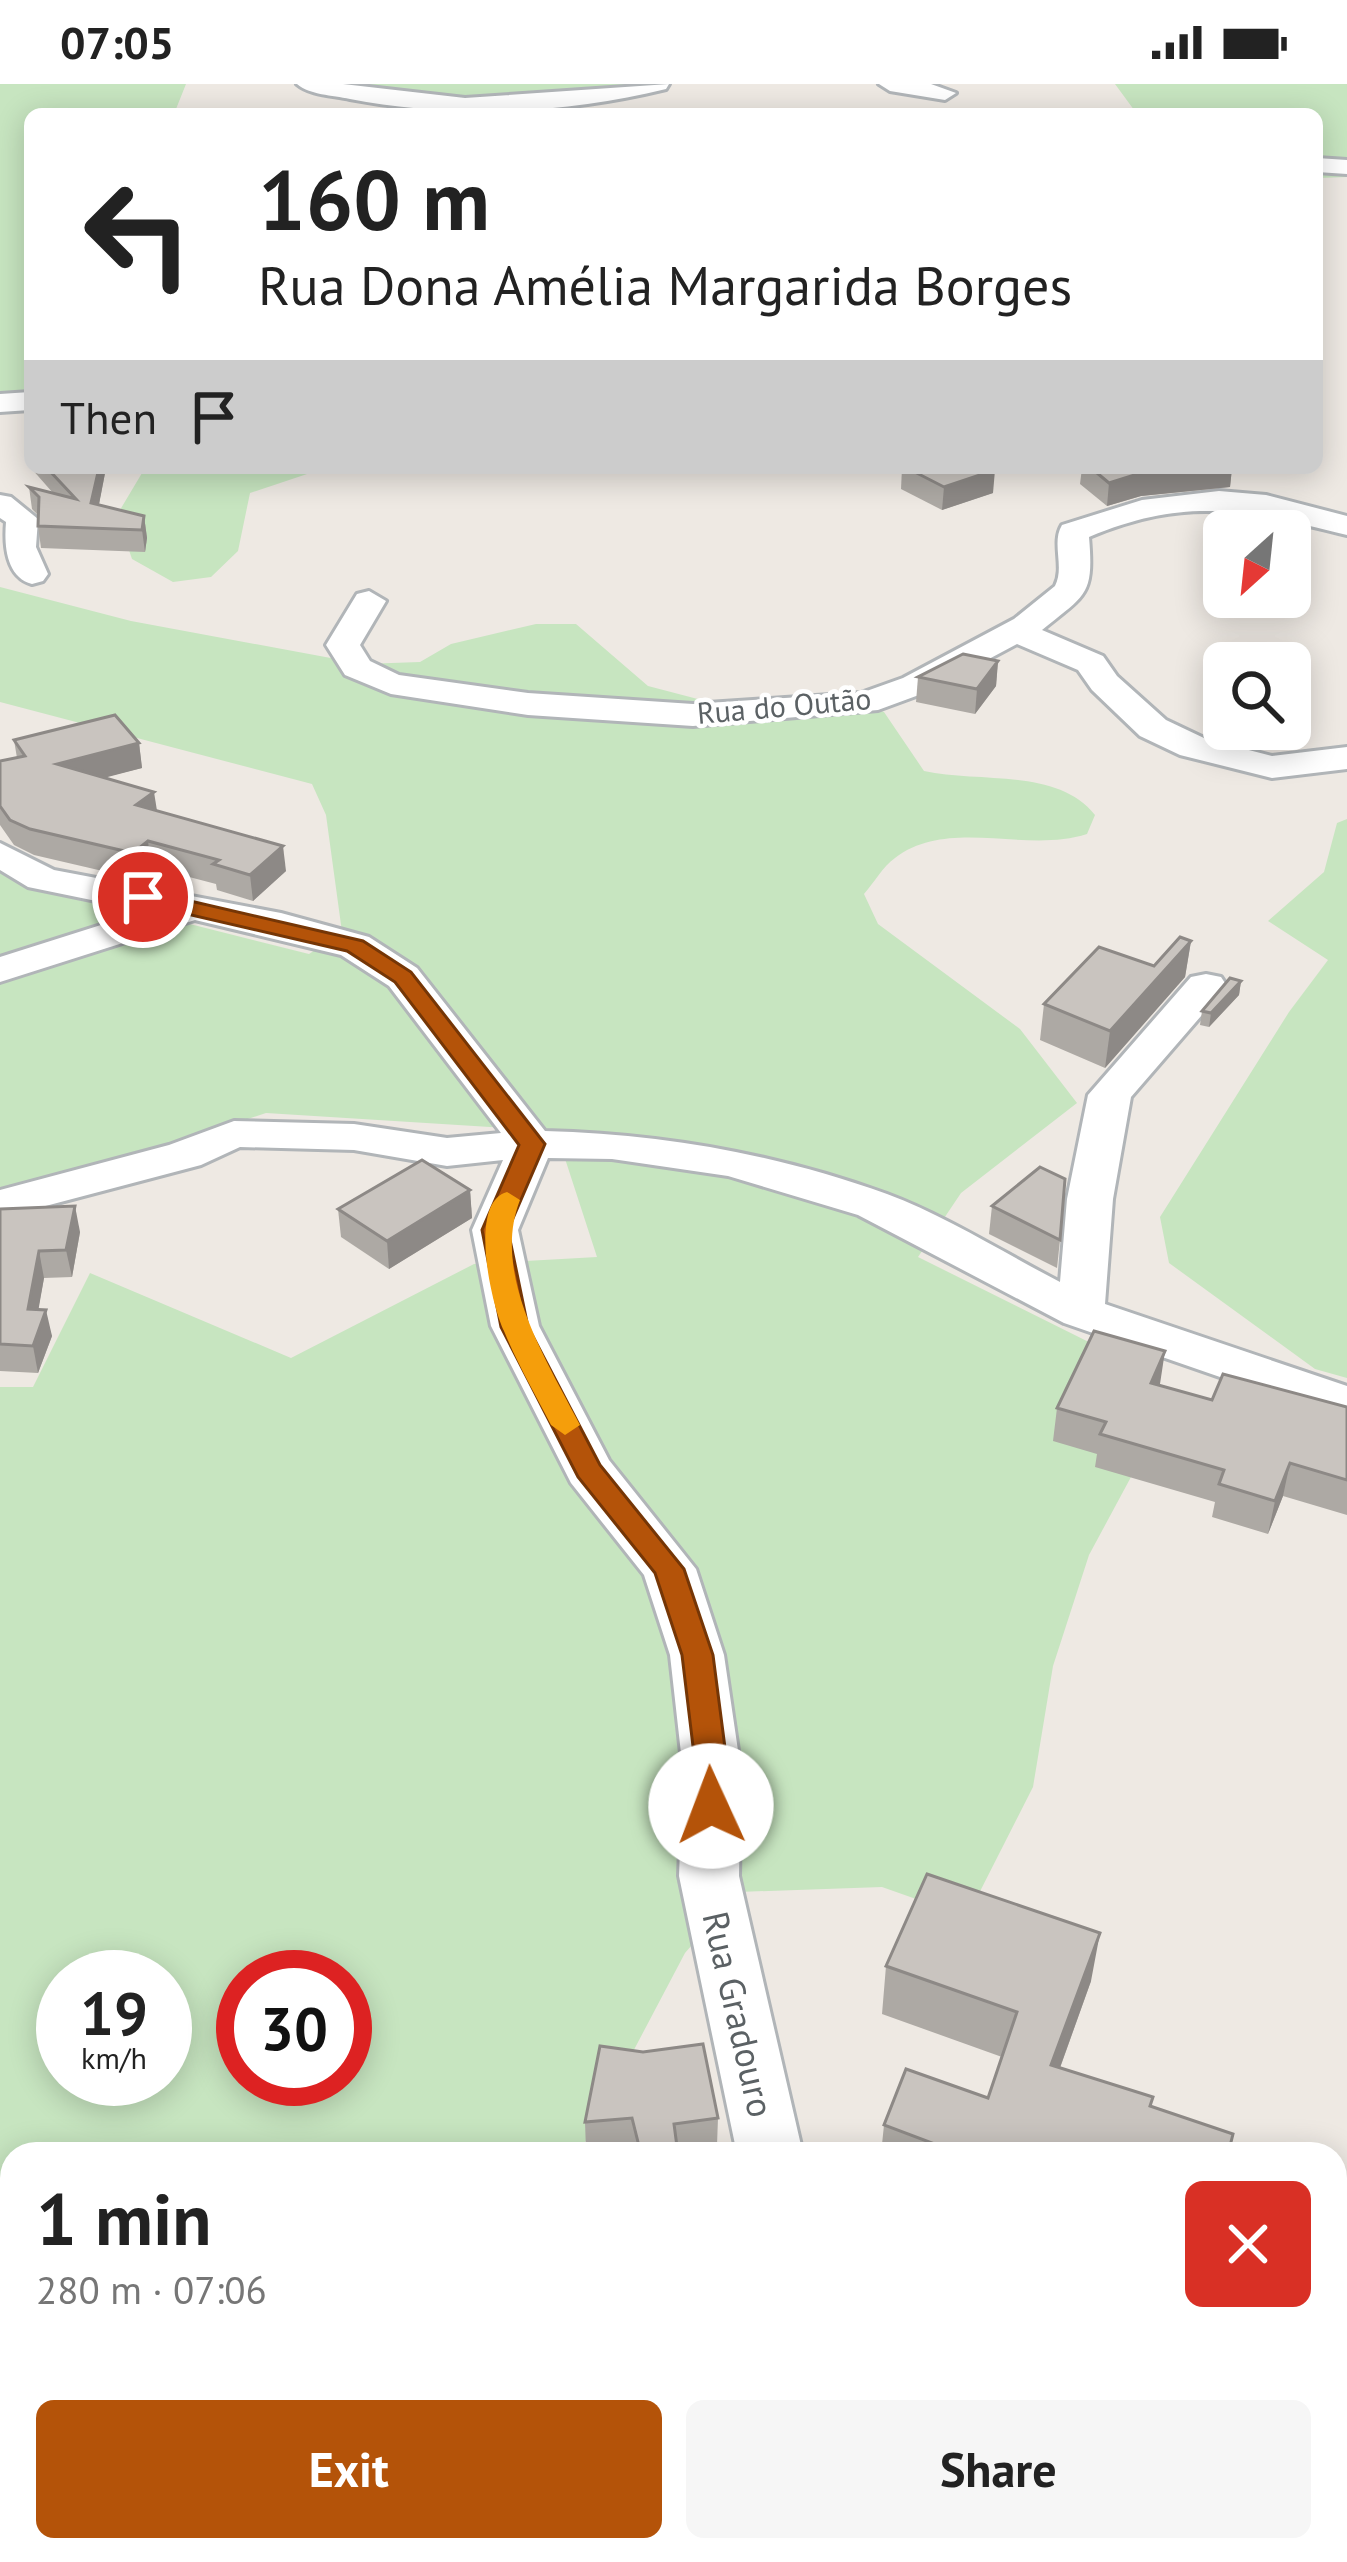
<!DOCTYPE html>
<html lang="en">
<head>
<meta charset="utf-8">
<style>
  :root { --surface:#fff; --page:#f6f6f6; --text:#222; --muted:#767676; --accent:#b45309 }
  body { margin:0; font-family:"PT Sans",sans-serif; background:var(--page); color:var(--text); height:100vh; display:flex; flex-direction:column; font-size:45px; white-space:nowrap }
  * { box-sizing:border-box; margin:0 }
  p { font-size:39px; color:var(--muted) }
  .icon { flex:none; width:66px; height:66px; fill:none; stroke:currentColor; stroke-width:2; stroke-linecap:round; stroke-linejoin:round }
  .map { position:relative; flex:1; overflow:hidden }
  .drawer { position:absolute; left:0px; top:2058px; width:1347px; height:420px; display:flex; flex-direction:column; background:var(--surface); border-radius:36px 36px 0 0; box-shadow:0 6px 30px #0003 }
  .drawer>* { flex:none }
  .hud { position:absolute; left:24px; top:24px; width:1299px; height:366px; border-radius:18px; box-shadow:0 6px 30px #0003; background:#fff; color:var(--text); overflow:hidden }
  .needle { width:78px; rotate:207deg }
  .fabs { position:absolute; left:1203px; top:426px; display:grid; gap:24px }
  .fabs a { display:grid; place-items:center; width:108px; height:108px; border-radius:18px; background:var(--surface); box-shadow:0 6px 30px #0003; font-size:60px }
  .speed { position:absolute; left:36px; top:1866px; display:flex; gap:24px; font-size:60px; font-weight:700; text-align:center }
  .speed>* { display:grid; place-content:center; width:156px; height:156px; border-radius:50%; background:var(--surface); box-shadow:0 6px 30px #0003; line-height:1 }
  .speed small { font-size:30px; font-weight:400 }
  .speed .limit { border:18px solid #d22; background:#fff; color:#111 }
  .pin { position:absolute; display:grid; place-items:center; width:102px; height:102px; color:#fff; margin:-51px; border:6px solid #fff; border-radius:50%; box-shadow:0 3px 12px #0007 }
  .me { position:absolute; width:132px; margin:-66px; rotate:358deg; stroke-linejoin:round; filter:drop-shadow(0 0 9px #0008) }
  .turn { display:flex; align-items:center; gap:42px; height:252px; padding:0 36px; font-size:54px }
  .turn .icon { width:156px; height:156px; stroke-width:2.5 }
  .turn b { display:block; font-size:84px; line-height:102px }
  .then { display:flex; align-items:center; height:114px; padding:0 36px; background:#0003; gap:24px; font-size:45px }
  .round { display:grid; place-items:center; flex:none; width:126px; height:126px; border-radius:18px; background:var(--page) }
  .overview { display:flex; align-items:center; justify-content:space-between; height:204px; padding:0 36px }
  h1 { font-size:72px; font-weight:800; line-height:90px }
  .action { display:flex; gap:24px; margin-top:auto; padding:24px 36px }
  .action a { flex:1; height:138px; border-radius:18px; background:var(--accent); color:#fff; font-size:48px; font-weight:800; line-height:138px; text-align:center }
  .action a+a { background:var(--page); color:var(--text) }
  .status { display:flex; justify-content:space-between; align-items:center; height:84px; padding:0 60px; background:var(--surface); direction:ltr }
  .status svg { height:33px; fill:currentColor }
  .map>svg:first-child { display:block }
  .green { fill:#c7e5c0; fill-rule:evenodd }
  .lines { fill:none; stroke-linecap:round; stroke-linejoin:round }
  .minor-casing { stroke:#b1b5b8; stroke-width:6 }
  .minor { fill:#fff; fill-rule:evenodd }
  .wall { fill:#ada9a4 }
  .shaded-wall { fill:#8d8986 }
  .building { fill:#c9c4bf; stroke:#8d8986; stroke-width:3 }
  .route { fill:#b45309; stroke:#753606; stroke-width:3 }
  .slow { fill:#f59e0b }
  .labels { text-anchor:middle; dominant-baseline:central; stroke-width:9; stroke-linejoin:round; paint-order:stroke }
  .far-street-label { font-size:30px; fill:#5b6164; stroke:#fff }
  .street-label { font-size:36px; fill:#5b6164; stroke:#fff }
</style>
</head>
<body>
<div class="status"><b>07:05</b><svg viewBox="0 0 49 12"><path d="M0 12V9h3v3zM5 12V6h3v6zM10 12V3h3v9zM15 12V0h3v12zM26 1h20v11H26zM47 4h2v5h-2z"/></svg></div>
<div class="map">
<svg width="1347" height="2478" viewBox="0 0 1347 2478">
  <rect width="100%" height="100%" fill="#eee9e3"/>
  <g class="green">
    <path d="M0,0H186L174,30H30V309H0Z"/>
    <path d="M328,0H660L608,12L487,20Z"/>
    <path d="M1115,0H1347V93L1317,94V30H1137Z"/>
    <path d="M145,384H325L250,409L238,467L211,493L173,498L132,475L117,431Z"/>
    <path d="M0,503L131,537L363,580L420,578L451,560L536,540H576L648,602L713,619L855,617L884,628L924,687C979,699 1058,684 1095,731L1087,750C1026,770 949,733 895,774C883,782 874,799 864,810L878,840L1020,945L1077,1019L961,1109L918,1173L1155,1291L1145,1367L1089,1471L1053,1582L1033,1703L967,1833L882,1803L738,1808L685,1869L579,2070H12V2466H412L407,2478H0V1303H33L90,1189L291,1274L474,1180L597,1173L556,1047L266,1029L0,1117V770L83,813L309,870L342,848L326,731L312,700L0,618ZM63,1893H165V1995H63ZM243,1893H345V1995H243Z"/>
    <path d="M1347,735V1294L1315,1285L1169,1179L1160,1133L1289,928L1328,876L1268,837L1324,788L1337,739Z"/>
  </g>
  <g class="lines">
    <g class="minor-casing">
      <g id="minor">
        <path d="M297,0H343L465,14L669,0L666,5C563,30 454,35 350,15C332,11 310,11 297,0Z"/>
        <path d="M879,0H931L956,9L945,16L890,7Z"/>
        <path d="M1317,74L1347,76V90L1317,88Z"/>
        <path d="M30,308V326L0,328V310Z"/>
        <path d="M1219,407L1266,411L1347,432V451C1248,427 1189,411 1089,453C1094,512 1086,510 1042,546L1103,572L1117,592L1166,636L1206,655L1272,672L1347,663V685L1272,694L1180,671L1140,652L1092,606L1078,586L1017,560L927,608L878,626L693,642L528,631L391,610L345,591L326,561L357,510L369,507L386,517L360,561L370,577L399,591L528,609L693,620L861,609L903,594L1014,535L1055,502C1065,483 1051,459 1062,441L1142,416Z"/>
        <path d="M0,411L11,413L38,435L36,463L48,490L43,497L32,500C6,493 4,461 6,438L0,434Z"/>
        <path d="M0,759L54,786L281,829L369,853L417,884L545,1047C662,1050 777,1070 887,1110C946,1132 1004,1169 1060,1198L1067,1115L1088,1011L1191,893L1206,890L1221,893L1227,902L1131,1013L1113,1115L1105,1220L1347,1302V1337L1064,1239L858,1131L728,1092L612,1075L548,1074L518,1146L539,1242L609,1376L696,1485L724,1571L741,1687L739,1792L803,2070H737L679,1792L683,1687L670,1571L644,1491L571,1399L491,1242L472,1146L503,1076L447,1082L354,1066L240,1063L201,1081L0,1134V1106L169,1061L234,1037L354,1040L447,1054L501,1049L389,902L341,871L195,836L0,898V873L145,827L28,803L0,786Z"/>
        <path d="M816,2466H890L892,2478H818Z"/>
      </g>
    </g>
    <use href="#minor" class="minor"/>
  </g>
  <g class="wall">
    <path d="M31,384H106L99,420L144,432L147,454L145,468L41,464L38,442V431L32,425L29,403L53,409Z"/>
    <path d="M902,384H991L993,409L942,426L901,405Z"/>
    <path d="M1082,384H1232L1230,403L1141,412L1107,422L1080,400Z"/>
    <path d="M998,577L996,602L975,630L916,618L918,593Z"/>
    <path d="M14,656L139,659L142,684L105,693L157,727L286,787L253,817L217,806L216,800L151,783L137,795L34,771L14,761L0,741V677L17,674Z"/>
    <path d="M1191,857L1185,893L1105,984L1040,956L1044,920L1154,882Z"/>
    <path d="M1241,897L1239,911L1209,943L1200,941L1202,927Z"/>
    <path d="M470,1106L472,1134L389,1185L341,1153L338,1125Z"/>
    <path d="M992,1122L1060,1156L1057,1184L989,1150Z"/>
    <path d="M0,1125L80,1148L72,1193L44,1194L38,1225L52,1252L38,1289L0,1287Z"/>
    <path d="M1160,1301L1212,1316L1347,1323V1431L1283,1412L1268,1450L1212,1433L1215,1418L1095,1383L1097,1370L1053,1357L1057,1324Z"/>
    <path d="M886,1882L1091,1897L1060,1984L1151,2023L1228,2070H881L884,2041L988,2014L1002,1973L882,1930Z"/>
    <path d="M600,1962L718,2034L717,2061L678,2067V2070H635L632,2061L586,2066L585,2038Z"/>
    <path d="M1347,2413V2478H1340Z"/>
    <path d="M1044,2466H1202L1201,2478H1042Z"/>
  </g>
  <g class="shaded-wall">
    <path d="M99,384H106L95,441L91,419Z"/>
    <path d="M1193,384H1232L1230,403L1141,412L1107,422L1109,399L1144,388Z"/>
    <path d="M995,386L993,409L942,426L944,403Z"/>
    <path d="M144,432L147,454L145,468L142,446Z"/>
    <path d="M998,577L996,602L975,630L977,605Z"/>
    <path d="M139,659L142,684L62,705L57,680Z"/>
    <path d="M154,708L158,733L136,721Z"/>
    <path d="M148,757L151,783L137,795L133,769Z"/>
    <path d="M283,762L286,787L253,817L250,791Z"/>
    <path d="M1191,857L1185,893L1105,984L1110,947Z"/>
    <path d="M1241,897L1239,911L1209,943L1211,929Z"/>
    <path d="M470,1106L472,1134L389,1185L387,1157Z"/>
    <path d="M75,1122L80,1148L72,1193L66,1166Z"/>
    <path d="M39,1167L44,1194L34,1251L28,1225Z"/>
    <path d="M46,1226L52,1252L38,1289L33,1262Z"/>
    <path d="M1165,1267L1160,1300L1146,1332L1151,1299Z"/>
    <path d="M1290,1379L1283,1412L1268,1450L1275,1417Z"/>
    <path d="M1100,1849L1091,1897L1044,2028L1051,1981Z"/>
  </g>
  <g class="building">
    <path d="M47,384H99L91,419L144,432L142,446L38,442L39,413L29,403L76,415Z"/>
    <path d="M907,384H991L995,386L944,403Z"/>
    <path d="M1091,384H1193L1144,388L1109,399Z"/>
    <path d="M963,570L998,577L977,605L918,593Z"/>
    <path d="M115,631L139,659L57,680L154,708L136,721L283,762L250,791L213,780L219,776L148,757L133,769L30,745L10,736L0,722V677L25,672L14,656Z"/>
    <path d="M1180,853L1191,857L1110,947L1044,920L1099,863L1154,882Z"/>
    <path d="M1230,894L1241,897L1211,929L1202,927Z"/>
    <path d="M422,1076L470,1106L387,1157L338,1125Z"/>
    <path d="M1040,1083L1065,1095L1060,1156L992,1122Z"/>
    <path d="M75,1122L66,1166L39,1167L28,1225L46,1226L33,1262L0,1260V1125Z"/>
    <path d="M1094,1247L1165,1267L1151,1299L1212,1316L1223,1290L1347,1323V1396L1290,1379L1275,1417L1219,1400L1224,1386L1100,1350L1106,1338L1057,1324Z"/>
    <path d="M927,1790L1100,1849L1051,1981L1153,2013L1150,2022L1233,2050L1228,2070H1143L1137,2068V2070H961L884,2041L906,1985L988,2014L1017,1928L886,1882Z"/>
    <path d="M703,1960L718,2034L674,2040L678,2070H641L632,2034L585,2038L600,1962L643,1968Z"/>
    <path d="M643,2466H780L778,2478H641Z"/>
    <path d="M1047,2466H1202L1201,2478H1076L1046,2471Z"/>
  </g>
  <path class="route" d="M143,806L363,857L411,888L545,1060L508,1146L528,1243L600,1381L684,1485L713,1571L728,1687L722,1732L711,1735L699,1732L694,1722L696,1687L682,1571L655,1489L578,1393L501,1243L482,1146L519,1061L395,898L347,867L135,818L132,813Z"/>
  <path class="slow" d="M507,1108L520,1116C491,1190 546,1275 580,1341L565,1351L551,1341C535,1310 517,1279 504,1247C491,1220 468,1118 507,1108Z"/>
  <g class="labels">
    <g class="far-street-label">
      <text transform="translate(784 621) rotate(-5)">Rua do Outão</text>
    </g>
    <g class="street-label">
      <text transform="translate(739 1930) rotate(77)">Rua Gradouro</text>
    </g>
  </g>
</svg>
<div class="fabs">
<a><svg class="needle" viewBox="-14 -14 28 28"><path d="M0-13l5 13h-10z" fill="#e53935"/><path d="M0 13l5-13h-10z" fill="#767676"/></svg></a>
<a><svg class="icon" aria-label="search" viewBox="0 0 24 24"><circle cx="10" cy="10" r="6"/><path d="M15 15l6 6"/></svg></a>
</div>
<div class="speed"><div>19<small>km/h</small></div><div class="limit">30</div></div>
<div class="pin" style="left:143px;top:813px;background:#d93025"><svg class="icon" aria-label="arrive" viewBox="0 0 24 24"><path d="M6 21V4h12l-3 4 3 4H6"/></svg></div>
<svg class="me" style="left:711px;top:1722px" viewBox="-20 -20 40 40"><circle r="19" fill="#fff"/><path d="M0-13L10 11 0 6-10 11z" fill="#b45309"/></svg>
<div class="hud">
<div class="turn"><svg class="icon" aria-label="left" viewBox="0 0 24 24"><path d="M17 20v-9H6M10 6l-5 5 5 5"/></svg><div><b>160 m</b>Rua Dona Amélia Margarida Borges</div></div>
<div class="then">Then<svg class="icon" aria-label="arrive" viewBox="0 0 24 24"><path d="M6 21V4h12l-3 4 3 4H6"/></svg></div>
</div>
<section class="drawer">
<div class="overview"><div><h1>1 min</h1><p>280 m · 07:06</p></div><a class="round" style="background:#d93025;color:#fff"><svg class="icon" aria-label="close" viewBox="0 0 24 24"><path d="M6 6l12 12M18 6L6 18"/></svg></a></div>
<div class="action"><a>Exit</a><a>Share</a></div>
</section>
</div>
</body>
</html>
